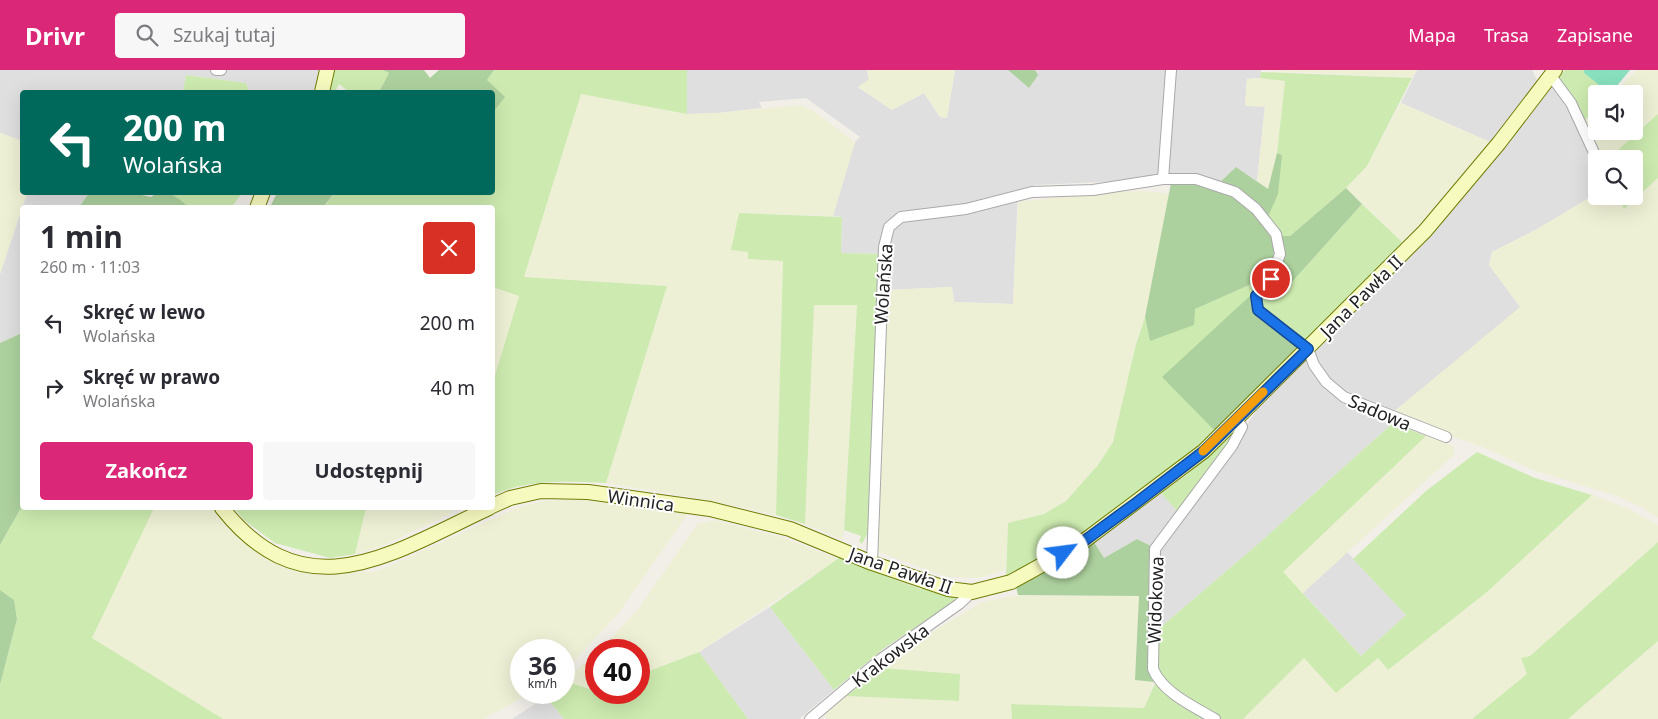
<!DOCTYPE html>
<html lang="pl">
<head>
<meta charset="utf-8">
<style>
  :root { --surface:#fff; --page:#f7f7f7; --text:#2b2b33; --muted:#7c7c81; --accent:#db2777 }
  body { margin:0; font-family:"Noto Sans",sans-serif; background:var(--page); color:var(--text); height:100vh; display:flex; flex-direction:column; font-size:19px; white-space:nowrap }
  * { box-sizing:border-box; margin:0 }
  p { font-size:16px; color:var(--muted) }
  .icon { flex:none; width:28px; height:28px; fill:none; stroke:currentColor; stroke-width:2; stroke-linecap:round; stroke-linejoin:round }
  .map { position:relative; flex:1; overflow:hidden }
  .drawer { position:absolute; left:20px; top:135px; width:475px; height:305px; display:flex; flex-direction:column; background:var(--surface); border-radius:5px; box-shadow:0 5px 20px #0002 }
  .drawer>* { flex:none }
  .top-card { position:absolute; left:20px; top:20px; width:475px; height:105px; border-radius:5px; box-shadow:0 5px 20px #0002; background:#00695c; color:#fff; overflow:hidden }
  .buttons { position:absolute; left:1588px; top:15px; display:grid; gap:10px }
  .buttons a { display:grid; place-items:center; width:55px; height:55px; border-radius:5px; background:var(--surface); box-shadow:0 5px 20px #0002; font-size:25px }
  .speed { position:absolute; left:510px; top:569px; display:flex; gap:10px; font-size:25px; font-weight:700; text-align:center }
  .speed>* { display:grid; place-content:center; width:65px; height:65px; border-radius:50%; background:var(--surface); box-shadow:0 5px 20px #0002; line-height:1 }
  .speed small { font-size:12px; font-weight:400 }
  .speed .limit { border:8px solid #d22; background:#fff; color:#111 }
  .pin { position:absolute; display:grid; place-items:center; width:42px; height:42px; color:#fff; margin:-21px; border:2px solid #fff; border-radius:50%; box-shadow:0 1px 5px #0007 }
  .me { position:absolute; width:55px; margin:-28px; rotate:60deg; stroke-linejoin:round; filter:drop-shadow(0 0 4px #0008) }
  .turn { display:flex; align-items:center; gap:18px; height:105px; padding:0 20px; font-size:22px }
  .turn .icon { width:65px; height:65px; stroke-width:2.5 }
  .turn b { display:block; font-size:35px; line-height:42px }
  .round { display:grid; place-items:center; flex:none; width:52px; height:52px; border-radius:5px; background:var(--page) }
  .headline { display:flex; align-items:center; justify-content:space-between; height:85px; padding:0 20px }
  h1 { font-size:30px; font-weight:700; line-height:38px }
  .primary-button { display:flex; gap:10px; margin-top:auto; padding:10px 20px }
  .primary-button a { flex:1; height:58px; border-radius:5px; background:var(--accent); color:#fff; font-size:20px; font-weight:700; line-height:58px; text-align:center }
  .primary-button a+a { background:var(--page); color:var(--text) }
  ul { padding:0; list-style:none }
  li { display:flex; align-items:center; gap:15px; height:65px; padding:0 20px }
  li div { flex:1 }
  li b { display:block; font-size:19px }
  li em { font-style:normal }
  header { display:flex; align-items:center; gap:30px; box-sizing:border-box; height:70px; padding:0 25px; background:var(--accent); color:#fff }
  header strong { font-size:24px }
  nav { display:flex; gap:28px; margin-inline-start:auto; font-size:18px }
  .search { width:350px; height:45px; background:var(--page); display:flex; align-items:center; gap:12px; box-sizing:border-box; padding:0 18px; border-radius:5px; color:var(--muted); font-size:19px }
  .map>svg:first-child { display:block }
  .residential { fill:#e0dfdf }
  .farmland { fill:#eef0d5 }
  .grass { fill:#cdebb0 }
  .forest { fill:#add19e }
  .pitch { fill:#88e0be }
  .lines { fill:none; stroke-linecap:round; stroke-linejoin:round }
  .street-casing { stroke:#a9a9a9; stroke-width:12 }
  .secondary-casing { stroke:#707d05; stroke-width:16 }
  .street { stroke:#fff; stroke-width:10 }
  .secondary { stroke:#f7fabf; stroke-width:14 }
  .route-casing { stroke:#114b97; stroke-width:12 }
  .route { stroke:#1a73e8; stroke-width:9 }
  .slow { stroke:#f59e0b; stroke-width:9 }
  .labels { text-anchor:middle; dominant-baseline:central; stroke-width:4; stroke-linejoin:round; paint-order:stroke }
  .street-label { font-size:18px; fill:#222; stroke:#fff }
</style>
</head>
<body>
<header>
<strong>Drivr</strong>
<div class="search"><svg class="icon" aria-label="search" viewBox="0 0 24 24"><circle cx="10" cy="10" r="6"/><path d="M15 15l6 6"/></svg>Szukaj tutaj</div>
<nav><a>Mapa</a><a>Trasa</a><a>Zapisane</a></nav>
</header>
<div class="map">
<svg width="1658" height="649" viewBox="0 0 1658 649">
  <rect width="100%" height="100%" fill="#f2efe9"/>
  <g class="residential">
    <path d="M0,0H319L320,12L314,22H249L246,13L186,5L183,22H22V71L0,63Z"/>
    <path d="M687,0H867L869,9L859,18L892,40L924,23L940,47L947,48L955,0H1261L1260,8L1247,9L1245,36H1265L1257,111L1236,97L1217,115L1155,104L1143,110L1035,115L1018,121L1013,234L954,232L952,217L887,220L890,184L841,183L842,147L833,146L855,72L860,67L806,28L759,32L762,38L718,43L687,44Z"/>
    <path d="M1417,0H1532L1538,12L1490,72L1401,33Z"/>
    <path d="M1553,16L1569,34L1596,94V124L1539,158L1492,182L1489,195L1521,237L1390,345L1393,353L1258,474L1155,562L1160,482L1213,409L1259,336L1431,165Z"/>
    <path d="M27,123H90L79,137L22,138V263L0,273V204Z"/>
    <path d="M1161,423L1179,443L1153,477L1137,469L1104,488L1094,472Z"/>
    <path d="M1347,482L1406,545L1361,586L1303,523Z"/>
    <path d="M770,537L834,620L799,649H748L699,582Z"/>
    <path d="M546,627L564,649H512Z"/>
  </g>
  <g class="farmland">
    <path d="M867,0H955L947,48L940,47L924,23L892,40L858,17L869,9Z"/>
    <path d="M1261,0H1417L1412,8Z"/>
    <path d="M1637,0H1658V44L1608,89H1601L1583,52L1596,39V61H1634V24H1612Z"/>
    <path d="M1260,8L1285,11L1277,83L1268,119L1257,111L1265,37L1245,36L1247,9Z"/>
    <path d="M581,24L687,44L718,43L800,35L812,40L855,72L833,146L740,143L731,180L748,182V189L783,190L776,445L697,428L606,413L667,216L524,207Z"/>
    <path d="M1401,33L1490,72L1454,118L1404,174L1346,118L1367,96Z"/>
    <path d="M0,63L22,71V122L27,123L0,204Z"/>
    <path d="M1658,108V448L1641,437L1617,426L1533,400L1485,378L1390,345L1520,237L1489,195L1492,182L1539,158L1596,124V126H1618L1625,139Z"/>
    <path d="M1146,121L1170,124L1145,247L1135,274L1124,334L1113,372L1098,395L1066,431L1044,444L1008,453L1005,500L978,508L947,507L876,481L887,220L952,217L954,232L1013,234L1018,132L1105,122Z"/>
    <path d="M493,217L519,226L493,312Z"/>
    <path d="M857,234L843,470L805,454L814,235Z"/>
    <path d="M1426,366L1454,376V385L1303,523L1282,502Z"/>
    <path d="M1592,425L1627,438L1658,455V472L1530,586L1521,588L1527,604L1472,649H1243L1304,588H1378L1388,600L1487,522Z"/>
    <path d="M587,429L689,442L618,544L576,589L564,599V580H521V622L531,623L483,649H222L92,568L154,438H213L240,466L280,493L317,505L378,501L517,438L543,431Z"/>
    <path d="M366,438H453L452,443L380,477L355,484Z"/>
    <path d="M714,450L781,467L838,489L699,582L639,605V580H600L639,538L697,454Z"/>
    <path d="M1018,525L1139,526L1135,610L1154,612L1144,638L1011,634L1012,649H827L824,643L846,626L959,631L960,604L882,598L908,577L982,532Z"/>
    <path d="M1658,571V649H1568L1636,591Z"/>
    <path d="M596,583V618L590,619L564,611Z"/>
  </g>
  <g class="grass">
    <path d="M335,0H383L389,3L379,22H349L339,14L335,22H327Z"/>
    <path d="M494,0H687V44L581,24L524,207L667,216L606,413C568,411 528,409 493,425V312L519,226L493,217L492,138H323L334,123L492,122L493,42L504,27L487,10Z"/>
    <path d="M1565,0H1585L1583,2L1610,24H1596V39L1583,52L1572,26L1559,7Z"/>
    <path d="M1261,2L1412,8L1367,96L1346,118L1290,166H1283L1266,149L1282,85L1277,83L1285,11L1260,8Z"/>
    <path d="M186,5L246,13L249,22H183Z"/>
    <path d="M1658,44V108L1624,139L1618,126H1634V89H1608Z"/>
    <path d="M170,123H242L231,138L189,137Z"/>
    <path d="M1362,134L1404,174L1191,385L1117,440L1050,484L1006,506L1008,453L1044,444L1066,431L1098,395L1113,372L1136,274L1145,247L1150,270L1194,239L1256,212L1283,222Z"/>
    <path d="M739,143L842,147L841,183L880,184L868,462L862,474L859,471L861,466L844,460L857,235H814L805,454L776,445L783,191L748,189V182L731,180Z"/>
    <path d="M1393,353L1426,366L1283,502L1361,586L1406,545L1353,489L1426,421L1477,382L1535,408L1592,425L1487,522L1388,600L1378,588L1336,623L1304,588L1243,649H1220L1167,616L1156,601L1155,562L1258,474Z"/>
    <path d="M1236,354L1239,358L1179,443L1161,423L1189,403Z"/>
    <path d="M22,436L154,438L92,568L223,649H0V615L17,549L14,530L0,520V475Z"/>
    <path d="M234,438H366L355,484L330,488L275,473L244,450Z"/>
    <path d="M1658,472V571L1568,649H1472L1527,604L1521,588L1530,586Z"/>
    <path d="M843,485L883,501V505L921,519L922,516L955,526L954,531L883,579L834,620L770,537Z"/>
    <path d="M699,582L748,649H564L546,627L551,623L564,622V611L590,619L596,618V622H639V605Z"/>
    <path d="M882,598L960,604L959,631L846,626Z"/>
    <path d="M1156,611L1210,649H1012L1011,634L1144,638Z"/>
  </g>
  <g class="forest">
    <path d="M383,0H424L430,8L439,0H494L487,10L505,27L493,42L492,22H379L389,3Z"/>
    <path d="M1008,0H1035L1038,5L1029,18Z"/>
    <path d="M1277,83L1282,85L1278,124L1267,149L1283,166H1290L1346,118L1362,134L1283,222L1256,212L1195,239L1194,255L1150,271L1145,247L1172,108L1217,115L1236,97L1268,119Z"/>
    <path d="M90,122L133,123L151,127C166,116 176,127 189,137H79Z"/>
    <path d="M277,123V122L334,123L323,137H270Z"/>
    <path d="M1253,223L1255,244L1299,276L1215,361L1162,307Z"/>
    <path d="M22,263V436L0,475V273Z"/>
    <path d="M1137,469L1153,477L1156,611L1154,612L1135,610L1139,526L1018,525L1016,517L1094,472L1104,488Z"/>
    <path d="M0,520L14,530L17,549L0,615Z"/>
  </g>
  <path class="pitch" d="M1585,0H1630L1610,24L1583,2Z"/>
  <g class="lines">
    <g class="street-casing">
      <g id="street">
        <path d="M216,0H221"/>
        <path d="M1551,6L1571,33L1597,89"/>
        <path d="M1163,109L1171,0"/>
        <path d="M872,493L884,177L889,157L901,147L966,139L1032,122L1093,120L1163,109H1196L1235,122L1256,139L1276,164L1280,184L1271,209L1256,226L1258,240L1308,279L1314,295L1326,312L1344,327L1446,367"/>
        <path d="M810,649L881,589L959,534L972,522"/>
        <path d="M1215,649C1193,636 1163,623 1153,599L1155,479L1232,376L1242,357L1236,347"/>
      </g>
    </g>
    <g class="secondary-casing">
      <g id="secondary">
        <path d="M322,22L327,0"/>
        <path d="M257,138L263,122"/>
        <path d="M492,436L510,428L541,421L588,422L710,439L790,459L872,493L948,519L972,522L1011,512L1080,474L1204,381L1425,161L1499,73L1555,0"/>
        <path d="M222,438C306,544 392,483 489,438"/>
      </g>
    </g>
    <use href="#street" class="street"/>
    <use href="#secondary" class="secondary"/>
  </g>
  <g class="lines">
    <g class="route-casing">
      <path id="route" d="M1063,483L1080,474L1136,433L1204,381L1308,279L1258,240L1256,226L1271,209"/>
    </g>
    <use href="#route" class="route"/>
    <path class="slow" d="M1203,381L1263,322"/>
  </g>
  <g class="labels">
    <g class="street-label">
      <text transform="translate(883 214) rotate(-86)">Wolańska</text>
      <text transform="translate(1361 226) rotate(-45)">Jana Pawła II</text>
      <text transform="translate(1380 342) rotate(23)">Sadowa</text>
      <text transform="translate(641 430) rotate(8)">Winnica</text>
      <text transform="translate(901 500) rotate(19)">Jana Pawła II</text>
      <text transform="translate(1155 530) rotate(-88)">Widokowa</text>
      <text transform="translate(890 585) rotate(-37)">Krakowska</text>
    </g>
  </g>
</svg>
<div class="buttons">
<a><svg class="icon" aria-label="sound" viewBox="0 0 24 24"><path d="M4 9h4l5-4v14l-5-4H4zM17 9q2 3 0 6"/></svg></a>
<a><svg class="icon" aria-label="search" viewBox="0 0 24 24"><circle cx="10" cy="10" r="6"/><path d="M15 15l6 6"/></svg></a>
</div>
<div class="speed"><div>36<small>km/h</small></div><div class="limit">40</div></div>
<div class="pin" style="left:1271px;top:209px;background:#d93025"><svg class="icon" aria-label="arrive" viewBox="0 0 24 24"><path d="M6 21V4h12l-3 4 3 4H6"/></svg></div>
<svg class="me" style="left:1063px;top:483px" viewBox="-20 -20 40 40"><circle r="19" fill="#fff"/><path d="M0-13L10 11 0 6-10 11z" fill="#1a73e8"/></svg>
<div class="top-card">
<div class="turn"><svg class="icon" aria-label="left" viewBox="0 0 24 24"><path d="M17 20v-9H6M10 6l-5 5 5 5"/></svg><div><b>200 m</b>Wolańska</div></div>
</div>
<section class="drawer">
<div class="headline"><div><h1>1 min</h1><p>260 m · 11:03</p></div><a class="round" style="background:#d93025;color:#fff"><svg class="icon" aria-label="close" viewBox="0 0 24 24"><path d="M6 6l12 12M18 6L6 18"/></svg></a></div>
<ul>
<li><svg class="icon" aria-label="left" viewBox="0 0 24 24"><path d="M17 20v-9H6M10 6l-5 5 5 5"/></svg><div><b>Skręć w lewo</b><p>Wolańska</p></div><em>200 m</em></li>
<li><svg class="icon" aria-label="right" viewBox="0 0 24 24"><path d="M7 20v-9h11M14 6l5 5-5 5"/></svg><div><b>Skręć w prawo</b><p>Wolańska</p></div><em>40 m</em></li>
</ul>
<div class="primary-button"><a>Zakończ</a><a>Udostępnij</a></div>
</section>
</div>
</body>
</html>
